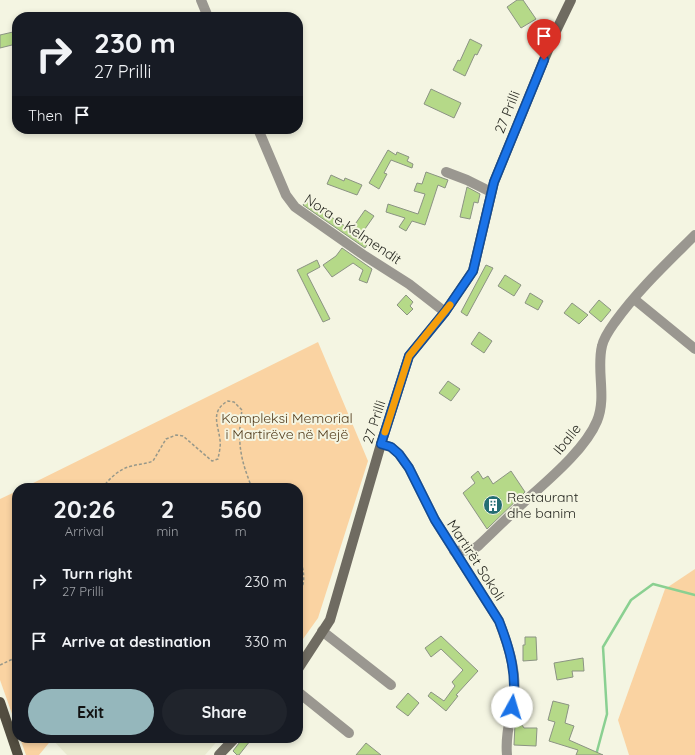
<!DOCTYPE html>
<html lang="en">
<head>
<meta charset="utf-8">
<style>
  :root { --surface:#171b24; --page:#20242c; --text:#f1f3f6; --muted:#9ea1a6; --accent:#95b7bc }
  body { margin:0; font-family:Quicksand,sans-serif; background:var(--page); color:var(--text); height:100vh; display:flex; flex-direction:column; font-size:15px; white-space:nowrap }
  * { box-sizing:border-box; margin:0 }
  p { font-size:13px; color:var(--muted) }
  .icon { flex:none; width:22px; height:22px; fill:none; stroke:currentColor; stroke-width:2; stroke-linecap:round; stroke-linejoin:round }
  .map { position:relative; flex:1; overflow:hidden }
  .panel { position:absolute; left:12px; top:483px; width:291px; height:260px; display:flex; flex-direction:column; background:var(--surface); border-radius:16px; box-shadow:0 2px 6px #0003 }
  .panel>* { flex:none }
  .banner { position:absolute; left:12px; top:12px; width:291px; height:122px; border-radius:16px; box-shadow:0 2px 6px #0003; background:#171b24; color:var(--text); overflow:hidden }
  .pin { position:absolute; display:grid; place-items:center; width:34px; height:34px; color:#fff; margin:-41px -17px; border-radius:50% 50% 50% 0; rotate:-45deg; box-shadow:0 0 4px #0007 }
  .pin .icon { rotate:45deg }
  .me { position:absolute; width:44px; margin:-22px; rotate:6deg; stroke-linejoin:round; filter:drop-shadow(0 0 3px #0008) }
  .turn { display:flex; align-items:center; gap:14px; height:84px; padding:0 16px; font-size:18px }
  .turn .icon { width:52px; height:52px; stroke-width:2.5 }
  .turn b { display:block; font-size:28px; line-height:34px }
  .then { display:flex; align-items:center; height:38px; padding:0 16px; background:#0003; gap:8px; font-size:15px }
  .eta { display:flex; justify-content:space-evenly; align-items:center; height:68px; text-align:center }
  .eta b { font-size:24px; font-weight:700; line-height:28px }
  .cta { display:flex; gap:8px; margin-top:auto; padding:8px 16px }
  .cta a { flex:1; height:46px; border-radius:24px; background:var(--accent); color:#111; font-size:16px; font-weight:700; line-height:46px; text-align:center }
  .cta a+a { background:var(--page); color:var(--text) }
  ul { padding:0; list-style:none }
  li { display:flex; align-items:center; gap:12px; height:60px; padding:0 16px }
  li div { flex:1 }
  li b { display:block; font-size:15px }
  li em { font-style:normal }
  .map>svg:first-child { display:block }
  .built { fill:#e9ead0 }
  .green { fill:#fad3a2 }
  .lines { fill:none; stroke-linecap:round; stroke-linejoin:round }
  .stream { stroke:#8ad091; stroke-width:2.5 }
  .building { fill:#b5d988; stroke:#8b9383 }
  .path { stroke:#97988a; stroke-width:1.5; stroke-dasharray:3 2; stroke-linecap:butt }
  .street { stroke:#9a9790; stroke-width:10 }
  .secondary { stroke:#6f6b61; stroke-width:10 }
  .primary { stroke:#524d40; stroke-width:10 }
  .route-casing { stroke:#114b97; stroke-width:10 }
  .route { stroke:#1a73e8; stroke-width:7 }
  .slow { stroke:#f59e0b; stroke-width:7 }
  .labels { text-anchor:middle; dominant-baseline:central; stroke-width:4; stroke-linejoin:round; paint-order:stroke }
  .street-label { font-size:14px; fill:#282922; stroke:#f4f5e2 }
  .park-label { font-size:14px; fill:#523b1b; stroke:#f4f5e2 }
  .poi-label { font-size:14px; fill:#282922; stroke:#f4f5e2; text-anchor:start }
</style>
</head>
<body>
<div class="map">
<svg width="695" height="755" viewBox="0 0 695 755">
  <rect width="100%" height="100%" fill="#f4f5e2"/>
  <path class="built" d="M53,738H220L205,755H67L52,739Z"/>
  <g class="green">
    <path d="M318,342L368,461L318,618L298,646V488H23Z"/>
    <path d="M17,491V728L0,680V499Z"/>
    <path d="M695,569V755H629L618,720L665,589Z"/>
    <path d="M20,738H53L39,755H26Z"/>
  </g>
  <g class="lines">
    <path class="stream" d="M596,755L607,714L603,647L631,600L653,584L695,595"/>
  </g>
  <g class="building">
    <path d="M517,0H523L536,19L521,28L507,7Z"/>
    <path d="M545,22L550,29L547,34L542,38L535,28Z"/>
    <path d="M13,32L16,44L0,48V35Z"/>
    <path d="M470,39L482,45L477,55L475,54L465,76L453,70L458,60L460,61Z"/>
    <path d="M431,89L461,103L454,118L424,104Z"/>
    <path d="M388,150L396,155L397,152L409,157L407,161L413,164L412,168L391,160L384,173L387,174L379,189L369,183Z"/>
    <path d="M426,172L448,180L445,188L438,185L425,225L412,221L406,231L399,227L405,218L386,212L388,204L418,214L425,194L414,191L417,183L422,184Z"/>
    <path d="M331,175L344,181L345,178L362,185L357,195L327,184Z"/>
    <path d="M467,187L480,194L478,203L474,202L470,219L460,217Z"/>
    <path d="M306,200L351,230L365,210L374,216L360,236L369,242L365,248L303,205Z"/>
    <path d="M342,248L372,269L367,283L359,280L363,270L353,263L332,277L323,265L336,256Z"/>
    <path d="M317,260L320,267L307,274L330,319L323,322L297,270Z"/>
    <path d="M486,265L493,268L467,316L461,312Z"/>
    <path d="M505,275L521,285L514,296L498,286Z"/>
    <path d="M530,293L543,301L538,310L525,303Z"/>
    <path d="M406,295L413,302L410,306L413,309L407,315L397,305Z"/>
    <path d="M599,300L611,310L601,322L589,312Z"/>
    <path d="M572,303L588,315L579,324L564,313Z"/>
    <path d="M479,332L492,341L484,353L471,344Z"/>
    <path d="M448,381L460,389L451,401L439,393Z"/>
    <path d="M478,471L483,479L488,476L493,484L511,471L525,492L487,529L463,493L475,483L471,477Z"/>
    <path d="M441,636L478,671L456,695L458,696L446,711L428,696L431,692L444,701L455,686L452,682L463,670L441,649L431,657L425,648Z"/>
    <path d="M525,637H536L537,660L523,661V645H525Z"/>
    <path d="M583,658L584,671H572L573,677L557,680L554,663Z"/>
    <path d="M408,693L419,703L408,716L396,707Z"/>
    <path d="M553,701L569,705L565,723L574,726L569,740L603,755H576L578,750L549,741L555,722L548,720Z"/>
    <path d="M515,724L522,725L524,728H537L536,746L514,745Z"/>
    <path d="M243,738H247L250,741L239,755H237L233,751Z"/>
    <path d="M366,743L381,755H356Z"/>
  </g>
  <g class="lines">
    <g class="path">
      <path d="M102,488C109,479 120,468 132,466C139,464 146,464 153,461L166,439L176,435L183,436L212,461L218,459C219,453 221,446 220,440C218,424 210,411 228,401L234,402L242,410C237,442 240,458 252,488"/>
      <path d="M298,553C304,570 307,581 298,598"/>
      <path d="M0,665L17,657"/>
    </g>
    <g class="street">
      <path d="M201,0L208,17"/>
      <path d="M258,129L286,195L295,207L365,256L409,284L445,312"/>
      <path d="M446,172L467,180L491,192"/>
      <path d="M634,299L695,349"/>
      <path d="M381,444L391,447L399,454L409,468L435,520L499,621C508,645 517,671 514,697C511,716 505,735 507,755"/>
      <path d="M454,551L472,550L478,546C494,531 509,516 524,502C547,481 585,450 597,421C607,397 596,370 602,346C604,337 610,329 615,322C638,290 667,263 695,235"/>
      <path d="M322,631L391,685"/>
      <path d="M298,692L349,733"/>
    </g>
    <g class="secondary">
      <path d="M298,669L330,620L381,444L409,356L445,312L473,271L494,182L555,33L571,0"/>
      <path d="M219,755L235,738"/>
    </g>
    <path class="primary" d="M0,702L18,755"/>
  </g>
  <g class="lines">
    <g class="route-casing">
      <path id="route" d="M512,707C518,677 510,649 499,621L435,520L409,468L399,454L391,447L381,444L409,356L445,312L473,271L494,182L544,60"/>
    </g>
    <use href="#route" class="route"/>
    <path class="slow" d="M385,432L409,356L450,305"/>
  </g>
  <defs>
    <g id="building-disc" transform="scale(1)"><circle r="9.5" fill="#246e74" stroke="#f4f5e2"/><path d="M-4-6H4V6H1V3H-1V6H-4ZM-2.5-4.3h1.7v1.8h-1.7ZM.8-4.3h1.7v1.8H.8ZM-2.5-1h1.7V.8h-1.7ZM.8-1h1.7V.8H.8Z" fill="#fff"/></g>
  </defs>
  <g fill-rule="evenodd">
    <use href="#building-disc" x="493" y="505"/>
  </g>
  <g class="labels">
    <g class="street-label">
      <text transform="translate(507 112) rotate(-68)">27 Prilli</text>
      <text transform="translate(353 229) rotate(34)">Nora e Kelmendit</text>
      <text transform="translate(374 422) rotate(-72)">27 Prilli</text>
      <text transform="translate(567 439) rotate(-51)">Iballe</text>
      <text transform="translate(476 560) rotate(57)">Martirët Sokoli</text>
    </g>
    <g class="park-label">
      <text x="287" y="418">Kompleksi Memorial<tspan x="287" dy="16">i Martirëve në Mejë</tspan></text>
    </g>
    <g class="poi-label">
      <text x="507" y="497">Restaurant<tspan x="507" dy="16">dhe banim</tspan></text>
    </g>
  </g>
</svg>
<div class="pin" style="left:544px;top:60px;background:#d93025"><svg class="icon" aria-label="arrive" viewBox="0 0 24 24"><path d="M6 21V4h12l-3 4 3 4H6"/></svg></div>
<svg class="me" style="left:512px;top:707px" viewBox="-20 -20 40 40"><circle r="19" fill="#fff"/><path d="M0-13L10 11 0 6-10 11z" fill="#1a73e8"/></svg>
<div class="banner">
<div class="turn"><svg class="icon" aria-label="right" viewBox="0 0 24 24"><path d="M7 20v-9h11M14 6l5 5-5 5"/></svg><div><b>230 m</b>27 Prilli</div></div>
<div class="then">Then<svg class="icon" aria-label="arrive" viewBox="0 0 24 24"><path d="M6 21V4h12l-3 4 3 4H6"/></svg></div>
</div>
<section class="panel">
<div class="eta">
<div><b>20:26</b><p>Arrival</p></div>
<div><b>2</b><p>min</p></div>
<div><b>560</b><p>m</p></div>
</div>
<ul>
<li><svg class="icon" aria-label="right" viewBox="0 0 24 24"><path d="M7 20v-9h11M14 6l5 5-5 5"/></svg><div><b>Turn right</b><p>27 Prilli</p></div><em>230 m</em></li>
<li><svg class="icon" aria-label="arrive" viewBox="0 0 24 24"><path d="M6 21V4h12l-3 4 3 4H6"/></svg><div><b>Arrive at destination</b></div><em>330 m</em></li>
</ul>
<div class="cta"><a>Exit</a><a>Share</a></div>
</section>
</div>
</body>
</html>
